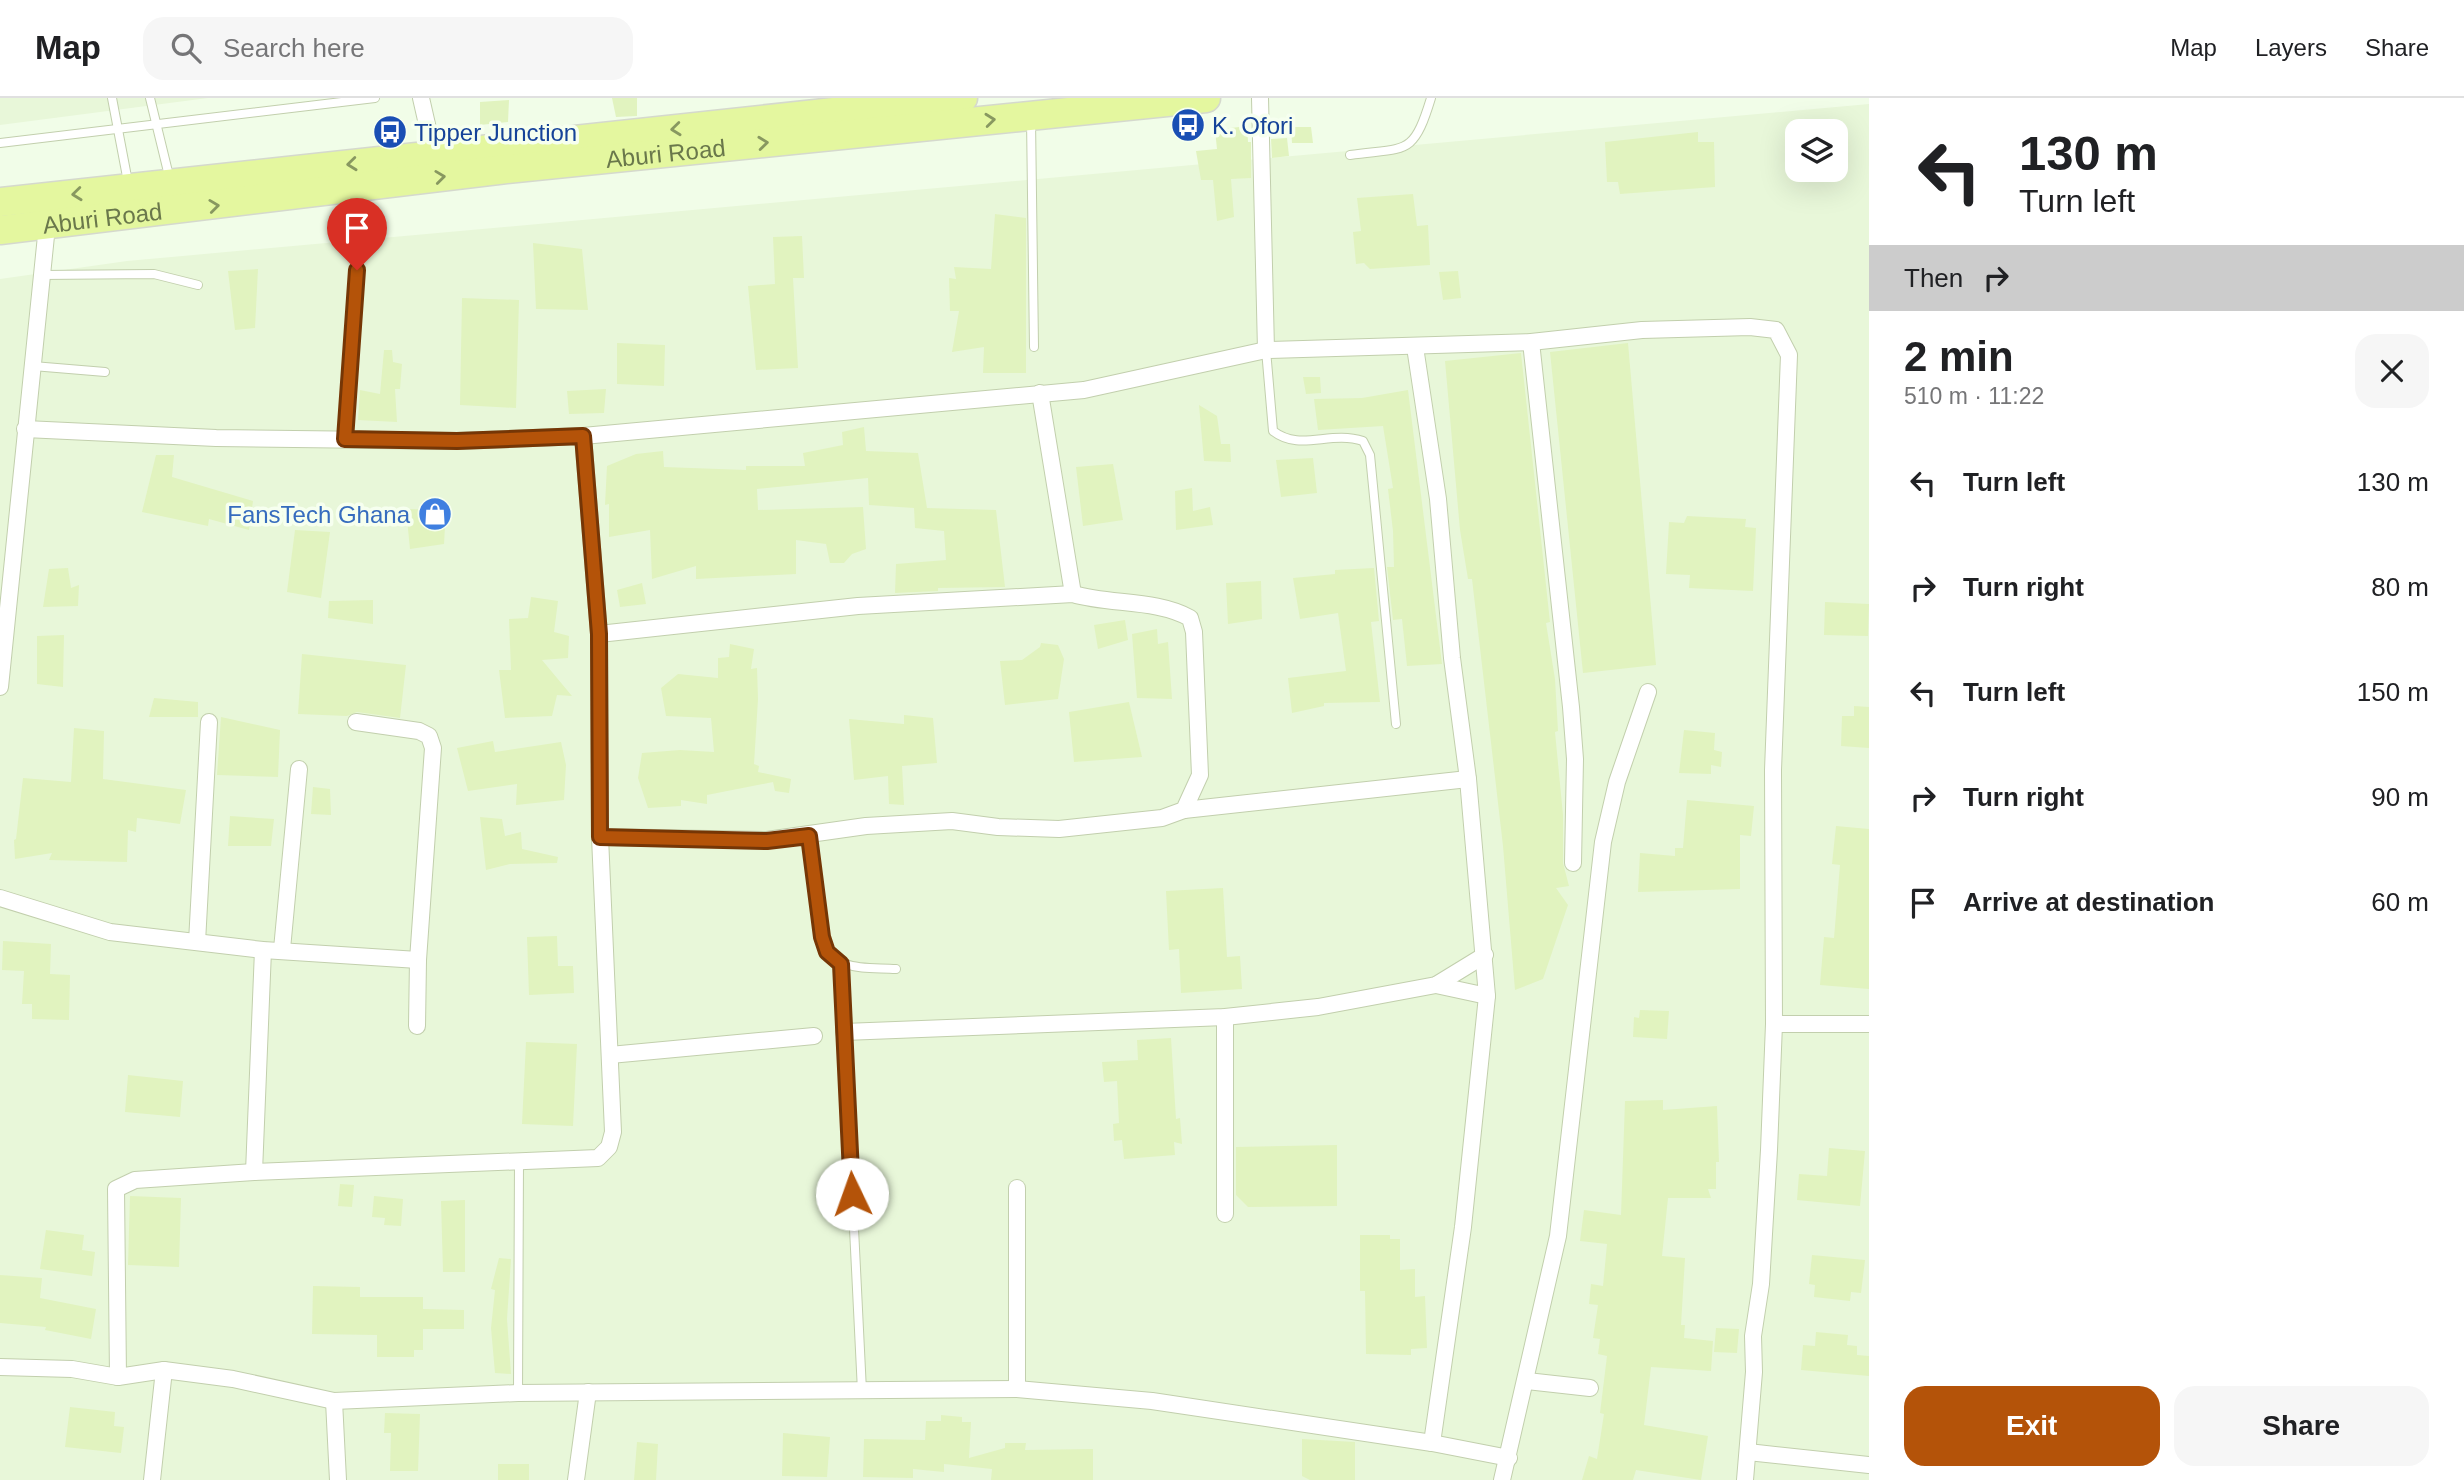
<!DOCTYPE html>
<html lang="en">
<head>
<meta charset="utf-8">
<style>
  :root { --surface:#fff; --page:#f6f6f6; --text:#202124; --muted:#757577; --line:#e0e0e0; --accent:#b45309 }
  body { margin:0; font-family:Arial,sans-serif; background:var(--page); color:var(--text); height:100vh; display:flex; flex-direction:column; font-size:26px; white-space:nowrap }
  * { box-sizing:border-box; margin:0 }
  p { font-size:23px; color:var(--muted) }
  .icon { flex:none; width:38px; height:38px; fill:none; stroke:currentColor; stroke-width:2; stroke-linecap:round; stroke-linejoin:round }
  .map { position:relative; flex:1; overflow:hidden }
  .details { display:flex; flex-direction:column; background:var(--surface); width:595px }
  .details>* { flex:none }
  .top-card { background:#fff; color:var(--text); overflow:hidden }
  .buttons { position:absolute; left:1785px; top:21px; display:grid; gap:14px }
  .buttons a { display:grid; place-items:center; width:63px; height:63px; border-radius:14px; background:var(--surface); box-shadow:0 7px 28px #0002; font-size:35px }
  .pin { position:absolute; display:grid; place-items:center; width:60px; height:60px; color:#fff; margin:-72px -30px; border-radius:50% 50% 50% 0; rotate:-45deg; box-shadow:0 0 7px #0007 }
  .pin .icon { rotate:45deg }
  .me { position:absolute; width:77px; margin:-38px; rotate:357deg; stroke-linejoin:round; filter:drop-shadow(0 0 5px #0008) }
  .turn { display:flex; align-items:center; gap:24px; height:147px; padding:0 35px; font-size:32px }
  .turn .icon { width:91px; height:91px; stroke-width:2.5 }
  .turn b { display:block; font-size:49px; line-height:60px }
  .then { display:flex; align-items:center; height:66px; padding:0 35px; background:#0003; gap:14px; font-size:26px }
  .round { display:grid; place-items:center; flex:none; width:74px; height:74px; border-radius:21px; background:var(--page) }
  .headline { display:flex; align-items:center; justify-content:space-between; height:119px; padding:0 35px }
  h1 { font-size:42px; font-weight:600; line-height:52px }
  .action { display:flex; gap:14px; margin-top:auto; padding:14px 35px }
  .action a { flex:1; height:80px; border-radius:21px; background:var(--accent); color:#fff; font-size:28px; font-weight:600; line-height:80px; text-align:center }
  .action a+a { background:var(--page); color:var(--text) }
  ul { padding:0; list-style:none }
  li { display:flex; align-items:center; gap:21px; height:105px; padding:0 35px }
  li div { flex:1 }
  li b { display:block; font-size:26px }
  li em { font-style:normal }
  header { display:flex; align-items:center; gap:42px; box-sizing:border-box; height:98px; padding:0 35px; background:var(--surface); border-bottom:2px solid var(--line) }
  header strong { font-size:33px }
  nav { display:flex; gap:38px; margin-inline-start:auto; font-size:24px }
  .search { width:490px; height:63px; background:var(--page); display:flex; align-items:center; gap:18px; box-sizing:border-box; padding:0 24px; border-radius:21px; color:var(--muted); font-size:26px }
  main { display:flex; flex:1; min-height:0 }
  .map>svg:first-child { display:block }
  .residential { fill:#e8f7d9; fill-rule:evenodd }
  .building { fill:#e1f3bf }
  .lines { fill:none; stroke-linecap:round; stroke-linejoin:round }
  .lane-casing { stroke:#c2cfad; stroke-width:10 }
  .street-casing { stroke:#c2cfad; stroke-width:18 }
  .highway-casing { stroke:#d5d9cd; stroke-width:31 }
  .lane { stroke:#fff; stroke-width:8 }
  .street { stroke:#fff; stroke-width:16 }
  .highway { stroke:#e4f79f; stroke-width:28 }
  .oneway { stroke:#889860 }
  .route-casing { stroke:#753606; stroke-width:18 }
  .route { stroke:#b45309; stroke-width:12 }
  .labels { text-anchor:middle; dominant-baseline:central; stroke-width:7; stroke-linejoin:round; paint-order:stroke }
  .transit-label { font-size:24px; fill:#164399; stroke:#f6ffef; text-anchor:start }
  .street-label { font-size:24px; fill:#6a784b; stroke:#f6ffef }
  .shop-label { font-size:24px; fill:#366cbe; stroke:#f6ffef; text-anchor:end }
</style>
</head>
<body>
<header>
<strong>Map</strong>
<div class="search"><svg class="icon" aria-label="search" viewBox="0 0 24 24"><circle cx="10" cy="10" r="6"/><path d="M15 15l6 6"/></svg>Search here</div>
<nav><a>Map</a><a>Layers</a><a>Share</a></nav>
</header>
<main>
<div class="map">
<svg width="1869" height="1382" viewBox="0 0 1869 1382">
  <rect width="100%" height="100%" fill="#f1fde8"/>
  <g class="residential">
    <path d="M0,0H208L0,27Z"/>
    <path d="M1869,6V1382H0V181L127,163ZM1797,33H1836V72H1797Z"/>
  </g>
  <g class="building">
    <path d="M612,0H637V18L616,19Z"/>
    <path d="M509,2L508,24L480,27V4Z"/>
    <path d="M1247,28L1248,44H1251V80L1231,81L1234,119L1217,123L1213,82H1201L1196,53L1217,51L1215,32Z"/>
    <path d="M1291,29H1311L1313,45H1292Z"/>
    <path d="M1698,34V44H1714L1715,89L1620,96L1618,84H1607L1605,44Z"/>
    <path d="M1287,40L1289,58L1272,60L1271,41Z"/>
    <path d="M1413,96L1417,128L1428,127L1430,167L1370,171L1364,165L1356,166L1353,134L1361,133L1357,100Z"/>
    <path d="M995,116L1026,120V275H983L984,249L952,254L959,213H950L949,180L956,181L954,169L991,171Z"/>
    <path d="M802,138L804,180H793L798,270L756,272L748,188L775,186L773,139Z"/>
    <path d="M533,145L582,151L588,212L536,211Z"/>
    <path d="M258,171L255,230L235,232L228,173Z"/>
    <path d="M1458,173L1461,200L1443,202L1439,174Z"/>
    <path d="M462,200L519,202L516,310L460,307Z"/>
    <path d="M617,245L665,247L664,288L617,286Z"/>
    <path d="M1628,245L1656,567L1583,575L1550,254Z"/>
    <path d="M384,252H392L393,264L402,266L400,291H395L397,324L358,322L360,292L380,296Z"/>
    <path d="M1521,255L1550,524L1546,525L1555,581L1558,633L1555,634L1563,717V765L1569,788L1556,790L1568,807L1543,881L1515,892L1503,748L1472,481H1468L1460,432L1445,263Z"/>
    <path d="M1303,279H1320L1321,295L1306,296Z"/>
    <path d="M606,291L604,315L569,316L567,293Z"/>
    <path d="M1408,292L1442,566L1407,568L1402,521L1393,522L1387,469H1394L1393,433L1388,391L1393,390L1383,328L1318,332L1314,301L1362,300Z"/>
    <path d="M1199,307L1217,318L1221,346H1230L1231,364L1204,363Z"/>
    <path d="M864,329L866,353L918,355L927,410L996,412L1005,489L938,490V493L895,495L896,466L946,462L944,433L915,430L914,410L869,407L868,380L757,391L758,412L863,409L866,451L852,456L844,465H830L826,446L796,442V476L696,481V468L652,481L650,432L609,439V406L605,407L607,368L636,356L663,353L664,369L746,372V368H805L803,355L843,347L842,334Z"/>
    <path d="M156,357H174L172,379L253,403L249,432L209,421L208,428L142,414Z"/>
    <path d="M1313,360L1317,395L1281,399L1276,362Z"/>
    <path d="M1113,366L1123,422L1083,428L1076,369Z"/>
    <path d="M1192,390L1193,413L1210,409L1213,427L1176,432L1175,393Z"/>
    <path d="M406,411L446,412L444,446L410,451Z"/>
    <path d="M1687,418L1746,421L1745,429L1756,430L1753,493L1689,490L1690,477L1666,476L1669,424L1684,425Z"/>
    <path d="M295,432L330,434L321,500L287,494Z"/>
    <path d="M68,470L71,490L79,487L78,508L43,509L49,471Z"/>
    <path d="M1374,470L1379,523L1371,524L1380,604L1324,605V608L1292,615L1288,580L1346,573L1338,515L1300,521L1293,480L1335,476V472Z"/>
    <path d="M1261,483L1262,521L1228,526L1226,485Z"/>
    <path d="M642,485L646,506L620,509L617,492Z"/>
    <path d="M531,499L558,503L554,534L569,538L568,560L542,562L572,598L557,597L552,618L505,620L499,572H511L509,521L528,520Z"/>
    <path d="M373,502V526L328,520L329,503Z"/>
    <path d="M1825,504L1869,506L1868,538L1824,537Z"/>
    <path d="M1125,522L1128,542L1098,551L1094,527Z"/>
    <path d="M1157,531L1158,546L1168,544L1172,601L1137,600L1132,536Z"/>
    <path d="M64,537L63,589L37,586V538Z"/>
    <path d="M1041,545L1058,547L1064,561L1058,601L1005,607L1000,563L1022,562L1040,549Z"/>
    <path d="M730,546L754,551L751,571L757,570L758,601L754,666L759,668L758,674L791,681L789,695L775,693L773,684L707,697V706L681,702V708L648,710L638,680L642,655L680,652L714,654L711,620L666,618L661,590L678,576L718,580V560L729,559Z"/>
    <path d="M302,556L406,567L400,620L357,614L347,618L298,616Z"/>
    <path d="M154,600L198,604V619H149Z"/>
    <path d="M1129,604L1142,659L1074,664L1069,614Z"/>
    <path d="M1854,608L1869,609V650L1841,648L1842,618H1854Z"/>
    <path d="M904,617L933,620L937,665L902,668L904,707L889,706L888,678L854,682L849,621L904,626Z"/>
    <path d="M221,619L280,632L278,679L217,677Z"/>
    <path d="M74,630L104,633L103,681L186,692L180,726L137,720L136,734L128,732L127,764L49,762L52,755L15,761L14,742L16,741L23,680L71,684Z"/>
    <path d="M1684,632L1715,635L1714,652L1722,654L1721,669L1711,667V676L1679,675Z"/>
    <path d="M493,643L495,654L561,644L566,667L564,702L516,707L517,686L468,693L457,650Z"/>
    <path d="M313,689L330,691L331,717L311,716Z"/>
    <path d="M1687,702L1754,708L1751,738L1740,737V791L1638,794L1640,755L1675,758V750H1683Z"/>
    <path d="M230,718L274,721L271,748H228Z"/>
    <path d="M480,719L502,721L505,738L521,734L522,751L558,759L557,765L510,766L486,772Z"/>
    <path d="M1836,728L1869,731V891L1820,887L1824,839L1834,840L1840,767L1832,766Z"/>
    <path d="M1223,790L1227,859L1240,858L1242,891L1181,895L1179,851L1169,852L1166,793Z"/>
    <path d="M557,838L558,868H573L574,895L529,897L527,839Z"/>
    <path d="M3,843L51,846L50,876L70,877L69,922L32,921V906H22L24,873L2,872Z"/>
    <path d="M1640,912L1669,913L1667,941L1633,939L1634,919L1639,920Z"/>
    <path d="M1171,940L1176,1021L1180,1020L1182,1046L1174,1044L1175,1057L1124,1061L1122,1042L1114,1043L1113,1026L1119,1025L1117,983L1104,984L1102,964L1138,962L1137,942Z"/>
    <path d="M526,944L577,946L573,1028L522,1026Z"/>
    <path d="M128,977L183,983L180,1019L125,1014Z"/>
    <path d="M1663,1002V1012L1717,1008L1719,1064H1716V1091H1708L1711,1100H1668L1662,1158L1685,1160L1681,1227H1685L1684,1240L1713,1243L1711,1273L1651,1269L1644,1327L1708,1338L1701,1382L1636,1372L1633,1382H1582L1589,1358L1597,1361L1604,1316L1600,1315L1607,1258L1598,1256L1600,1241L1593,1240L1598,1207L1589,1206L1591,1186L1603,1188L1607,1146L1580,1143L1584,1112L1621,1117L1625,1003Z"/>
    <path d="M1337,1047V1108L1248,1109L1236,1097V1049Z"/>
    <path d="M1829,1050L1865,1053L1860,1108L1797,1102L1799,1076L1827,1078Z"/>
    <path d="M340,1086L354,1087L352,1109L338,1108Z"/>
    <path d="M130,1098L181,1100L179,1169L128,1167Z"/>
    <path d="M374,1098L403,1101L401,1128L384,1127L385,1120L372,1119Z"/>
    <path d="M465,1102V1174H443L441,1103Z"/>
    <path d="M46,1132L84,1137L82,1152L95,1154L92,1178L40,1171Z"/>
    <path d="M1360,1137H1390V1141H1400V1172L1415,1171V1199L1425,1198L1427,1250L1411,1251V1257L1366,1256L1365,1193H1360Z"/>
    <path d="M1812,1157L1865,1162L1861,1195L1851,1194L1850,1203L1814,1199L1815,1187L1809,1186Z"/>
    <path d="M499,1160L511,1161L507,1221L511,1276L495,1275L491,1230L495,1192L491,1191Z"/>
    <path d="M0,1177L42,1180L40,1200L96,1211L91,1241L45,1232L46,1229L0,1225Z"/>
    <path d="M313,1188L360,1189V1199H423V1211L464,1212V1231H423V1252H414V1259H377V1237L312,1236Z"/>
    <path d="M1716,1230L1739,1231L1737,1255L1714,1254Z"/>
    <path d="M1816,1234L1848,1237L1847,1247L1857,1248V1257L1869,1258V1278L1801,1272L1803,1247L1815,1248Z"/>
    <path d="M70,1309L115,1314L114,1328L124,1329L121,1355L65,1349Z"/>
    <path d="M385,1315L420,1316L418,1373H390L391,1335H384Z"/>
    <path d="M941,1317L962,1319V1324H971L969,1360L1005,1350V1345H1026L1025,1352L1093,1351V1382H991L992,1371L944,1366V1374L913,1371V1380L863,1379L864,1341L925,1342L926,1323H941Z"/>
    <path d="M783,1335L830,1339L827,1379L782,1378Z"/>
    <path d="M1302,1341L1355,1344V1382H1310L1302,1378Z"/>
    <path d="M637,1344L658,1346L656,1382H634Z"/>
    <rect x="498" y="1366" width="31" height="16"/>
  </g>
  <g class="lines">
    <g class="lane-casing">
      <g id="lane">
        <path d="M112,0L128,84"/>
        <path d="M150,0L170,82"/>
        <path d="M1031,21L1034,249"/>
        <path d="M0,45L375,0"/>
        <path d="M1350,57C1407,49 1413,59 1431,0"/>
        <path d="M41,177L154,176L198,187"/>
        <path d="M1266,252L1273,333C1300,354 1330,332 1363,343L1370,357L1396,626"/>
        <path d="M33,268L105,274"/>
        <path d="M345,341L357,172"/>
        <path d="M809,738L822,839C835,875 863,869 896,871"/>
        <path d="M841,866L862,1293"/>
        <path d="M518,1295L519,1063"/>
      </g>
    </g>
    <g class="street-casing">
      <g id="street">
        <path d="M421,0L434,57"/>
        <path d="M1260,0L1266,252"/>
        <path d="M1531,244L1571,609L1575,661L1573,765"/>
        <path d="M1415,249L1438,401L1452,560L1468,681L1487,898L1463,1129L1432,1345"/>
        <path d="M1040,295L1073,496"/>
        <path d="M25,331L216,340L457,343L583,338L1084,292L1266,252L1531,244L1642,232L1750,229L1776,232L1789,257L1773,672L1774,926L1769,1052L1761,1186L1753,1238L1754,1274L1745,1382"/>
        <path d="M599,536L858,508L1073,496C1110,507 1156,501 1190,520L1194,534L1200,677L1184,712L1162,720L1059,731L998,729L952,723L866,728L767,742L600,739"/>
        <path d="M0,589L47,128"/>
        <path d="M356,624L419,633L429,638L433,650L418,862L417,928"/>
        <path d="M1184,712L1468,681"/>
        <path d="M0,800L110,834L263,852L418,862"/>
        <path d="M197,844L209,624"/>
        <path d="M282,851L299,671"/>
        <path d="M1436,887L1487,898"/>
        <path d="M1774,926H1869"/>
        <path d="M844,934L1225,919L1318,909L1436,887L1485,857"/>
        <path d="M610,957L814,938"/>
        <path d="M254,1074L263,852"/>
        <path d="M1017,1090V1291"/>
        <path d="M1225,1116V919"/>
        <path d="M0,1269L72,1271L118,1279L164,1272L233,1281L334,1303L518,1295L1017,1291L1152,1303L1432,1345L1509,1360"/>
        <path d="M118,1279L116,1091L135,1082L254,1074L598,1060L609,1049L613,1034L600,739L599,536L583,338"/>
        <path d="M1527,1283L1590,1290"/>
        <path d="M334,1303L338,1382"/>
        <path d="M1748,1354L1869,1367"/>
        <path d="M152,1382L164,1272"/>
        <path d="M576,1382L588,1294"/>
        <path d="M1502,1382L1558,1138L1603,744L1617,684L1648,594"/>
      </g>
    </g>
    <g class="highway-casing">
      <g id="highway">
        <path d="M0,104L963,0"/>
        <path id="s1" d="M0,132L498,72L1206,0"/>
      </g>
    </g>
    <use href="#lane" class="lane"/>
    <use href="#street" class="street"/>
    <use href="#highway" class="highway"/>
  </g>
  <defs><path id="oneway-chevron" d="M-2-3.5L2.5 0L-2 3.5" fill="none" stroke-width="1.6" stroke-linecap="round" stroke-linejoin="round" transform="scale(1.75)"/></defs>
  <g class="oneway">
    <use href="#oneway-chevron" transform="translate(990 22) rotate(-6)"/>
    <use href="#oneway-chevron" transform="translate(676 31) rotate(174)"/>
    <use href="#oneway-chevron" transform="translate(763 45) rotate(-6)"/>
    <use href="#oneway-chevron" transform="translate(352 66) rotate(174)"/>
    <use href="#oneway-chevron" transform="translate(440 79) rotate(-7)"/>
    <use href="#oneway-chevron" transform="translate(77 96) rotate(174)"/>
    <use href="#oneway-chevron" transform="translate(214 108) rotate(-7)"/>
  </g>
  <g class="lines">
    <g class="route-casing">
      <path id="route" d="M357,172L345,341L457,343L583,338L599,536L600,739L767,743L809,738L822,839L827,854L841,866L852,1096"/>
    </g>
    <use href="#route" class="route"/>
  </g>
  <defs>
    <g id="bus-disc" transform="scale(1.75)"><circle r="9.5" fill="#1a4fb4" stroke="#f6ffef"/><path d="M-5-6H5V4H4V6H2V4H-2V6H-4V4H-5ZM-3.5-4V0h7V-4ZM-3.5 1.2v1.5H-2V1.2ZM2 1.2v1.5H3.5V1.2Z" fill="#fff"/></g>
    <g id="shop-disc" transform="scale(1.75)"><circle r="9.5" fill="#3f7fe0" stroke="#f6ffef"/><path d="M-5-2.5h2.3a2.7 3.5 0 0 1 5.4 0H5L5.5 6h-11ZM-1.5-2.5h3a1.5 2.3 0 0 0-3 0Z" fill="#fff"/></g>
  </defs>
  <g fill-rule="evenodd">
    <use href="#bus-disc" x="1188" y="27"/>
    <use href="#bus-disc" x="390" y="34"/>
    <use href="#shop-disc" x="435" y="416"/>
  </g>
  <g class="labels">
    <g class="transit-label">
      <text x="1212" y="27">K. Ofori</text>
      <text x="414" y="34">Tipper Junction</text>
    </g>
    <g class="street-label">
      <text stroke="none"><textPath href="#s1" startOffset="670">Aburi Road</textPath></text>
      <text stroke="none"><textPath href="#s1" startOffset="103">Aburi Road</textPath></text>
    </g>
    <g class="shop-label">
      <text x="410" y="416">FansTech Ghana</text>
    </g>
  </g>
</svg>
<div class="buttons">
<a><svg class="icon" aria-label="layers" viewBox="0 0 24 24"><path d="M12 4l9 5-9 5-9-5zM3 14l9 5 9-5"/></svg></a>
</div>
<div class="pin" style="left:357px;top:172px;background:#d93025"><svg class="icon" aria-label="arrive" viewBox="0 0 24 24"><path d="M6 21V4h12l-3 4 3 4H6"/></svg></div>
<svg class="me" style="left:852px;top:1096px" viewBox="-20 -20 40 40"><circle r="19" fill="#fff"/><path d="M0-13L10 11 0 6-10 11z" fill="#b45309"/></svg>
</div>
<section class="details">
<div class="top-card">
<div class="turn"><svg class="icon" aria-label="left" viewBox="0 0 24 24"><path d="M17 20v-9H6M10 6l-5 5 5 5"/></svg><div><b>130 m</b>Turn left</div></div>
<div class="then">Then<svg class="icon" aria-label="right" viewBox="0 0 24 24"><path d="M7 20v-9h11M14 6l5 5-5 5"/></svg></div>
</div>
<div class="headline"><div><h1>2 min</h1><p>510 m · 11:22</p></div><a class="round"><svg class="icon" aria-label="close" viewBox="0 0 24 24"><path d="M6 6l12 12M18 6L6 18"/></svg></a></div>
<ul>
<li><svg class="icon" aria-label="left" viewBox="0 0 24 24"><path d="M17 20v-9H6M10 6l-5 5 5 5"/></svg><div><b>Turn left</b></div><em>130 m</em></li>
<li><svg class="icon" aria-label="right" viewBox="0 0 24 24"><path d="M7 20v-9h11M14 6l5 5-5 5"/></svg><div><b>Turn right</b></div><em>80 m</em></li>
<li><svg class="icon" aria-label="left" viewBox="0 0 24 24"><path d="M17 20v-9H6M10 6l-5 5 5 5"/></svg><div><b>Turn left</b></div><em>150 m</em></li>
<li><svg class="icon" aria-label="right" viewBox="0 0 24 24"><path d="M7 20v-9h11M14 6l5 5-5 5"/></svg><div><b>Turn right</b></div><em>90 m</em></li>
<li><svg class="icon" aria-label="arrive" viewBox="0 0 24 24"><path d="M6 21V4h12l-3 4 3 4H6"/></svg><div><b>Arrive at destination</b></div><em>60 m</em></li>
</ul>
<div class="action"><a>Exit</a><a>Share</a></div>
</section>
</main>
</body>
</html>
